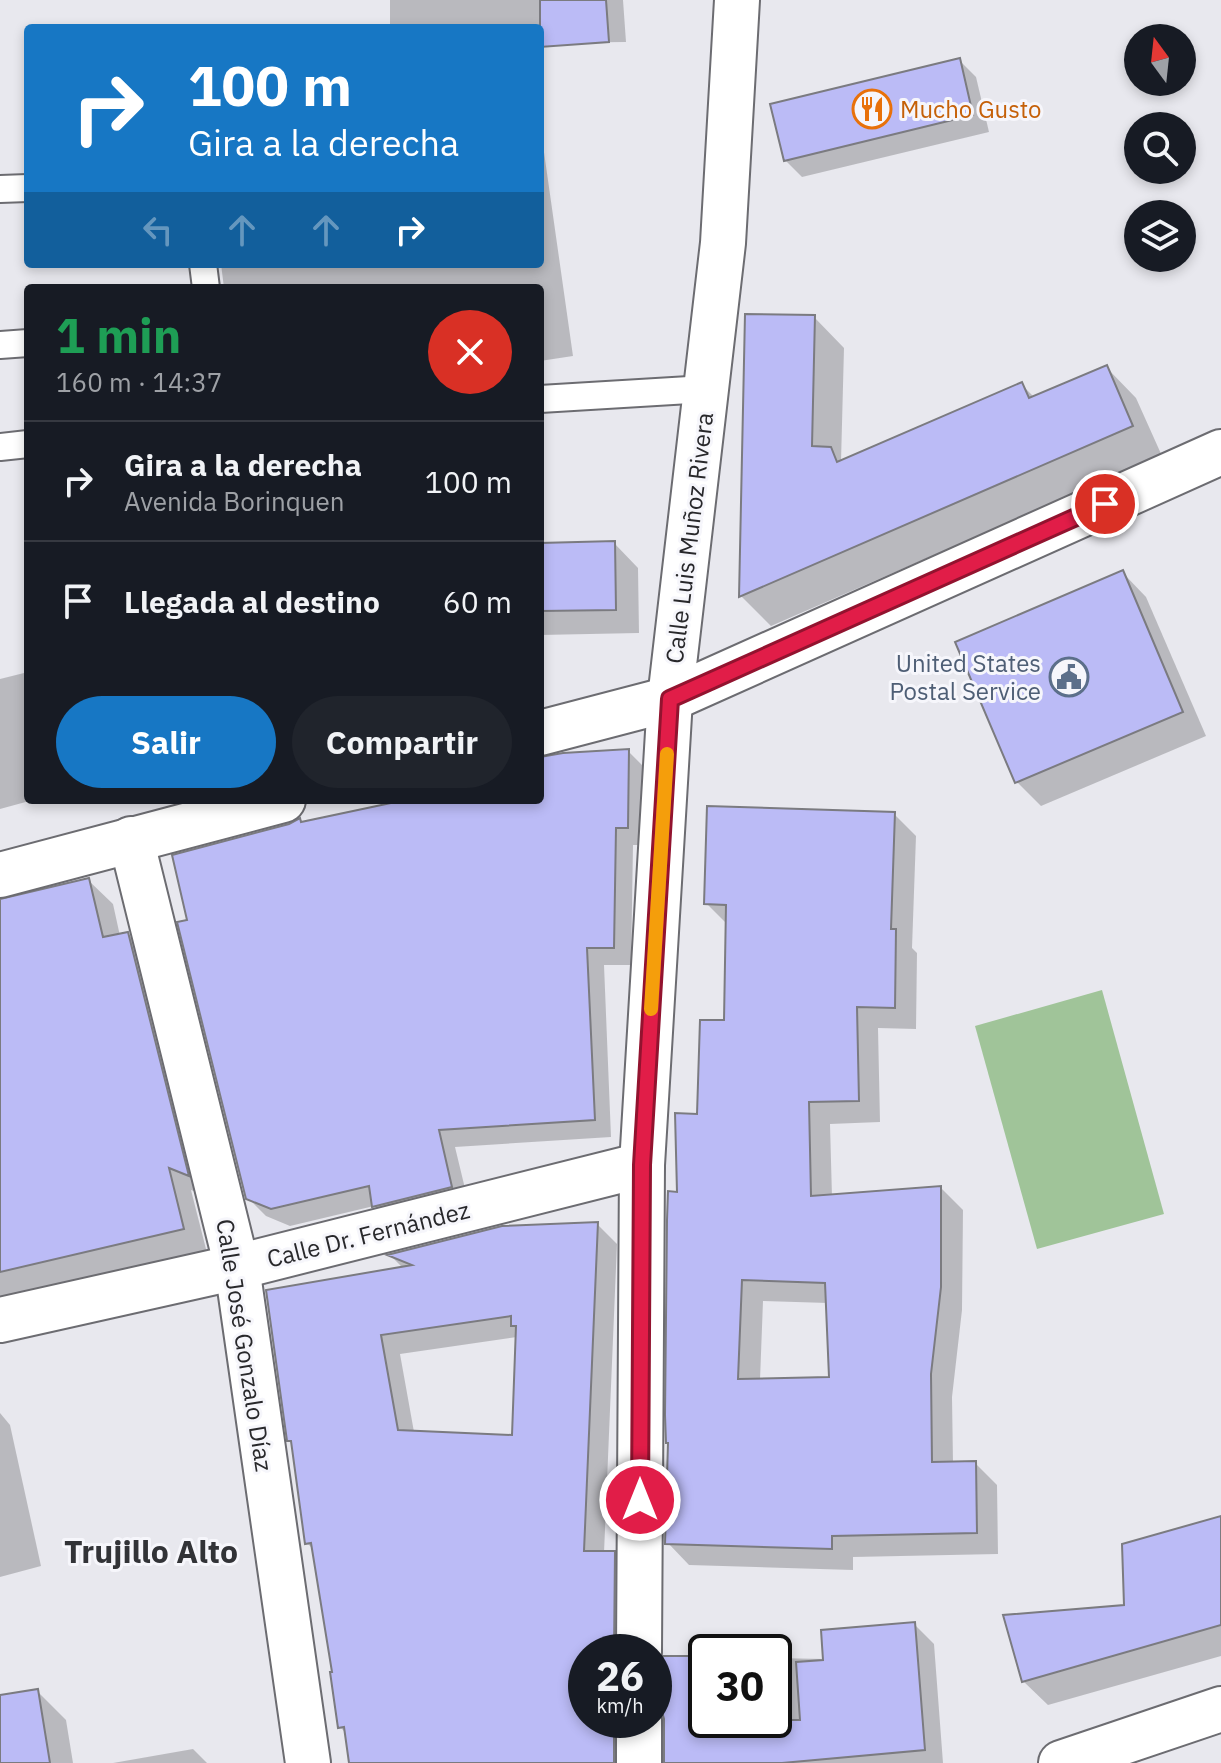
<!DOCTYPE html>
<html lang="es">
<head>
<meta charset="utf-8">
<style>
  :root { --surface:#171b24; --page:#20242c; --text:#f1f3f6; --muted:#9ea1a6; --line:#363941; --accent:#1777c4 }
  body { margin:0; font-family:"IBM Plex Sans",sans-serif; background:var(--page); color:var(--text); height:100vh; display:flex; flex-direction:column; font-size:30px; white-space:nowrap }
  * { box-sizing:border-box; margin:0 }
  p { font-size:26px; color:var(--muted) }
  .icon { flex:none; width:44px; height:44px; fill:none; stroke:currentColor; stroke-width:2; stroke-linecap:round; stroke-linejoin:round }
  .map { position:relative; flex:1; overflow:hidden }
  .panel { position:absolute; left:24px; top:284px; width:520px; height:520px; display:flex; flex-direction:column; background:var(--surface); border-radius:8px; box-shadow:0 4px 12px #0003 }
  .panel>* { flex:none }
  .guide { position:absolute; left:24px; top:24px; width:520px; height:244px; border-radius:8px; box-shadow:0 4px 12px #0003; background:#1777c4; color:#fff; overflow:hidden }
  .needle { width:52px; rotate:345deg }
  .fabs { position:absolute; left:1124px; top:24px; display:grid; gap:16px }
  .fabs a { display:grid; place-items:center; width:72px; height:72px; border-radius:50%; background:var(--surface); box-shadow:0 4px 12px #0003; font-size:40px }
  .speed { position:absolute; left:568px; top:1634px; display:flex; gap:16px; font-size:40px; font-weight:700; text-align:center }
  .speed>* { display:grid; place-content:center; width:104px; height:104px; border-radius:50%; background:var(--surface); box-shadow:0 4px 12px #0003; line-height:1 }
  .speed small { font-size:20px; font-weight:400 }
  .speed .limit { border:4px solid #111; border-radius:12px; background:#fff; color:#111 }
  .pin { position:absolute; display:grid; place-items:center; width:68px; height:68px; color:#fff; margin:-34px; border:4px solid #fff; border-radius:50%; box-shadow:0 2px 8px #0007 }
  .me { position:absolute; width:88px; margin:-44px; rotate:0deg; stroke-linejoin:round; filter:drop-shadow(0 0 6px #0008) }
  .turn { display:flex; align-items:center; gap:28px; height:168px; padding:0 32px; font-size:36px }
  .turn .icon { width:104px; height:104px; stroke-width:2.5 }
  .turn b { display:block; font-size:56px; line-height:68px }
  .lanes { display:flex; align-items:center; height:76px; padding:0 32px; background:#0003; justify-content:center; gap:40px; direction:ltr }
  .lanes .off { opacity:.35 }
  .round { display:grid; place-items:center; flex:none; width:84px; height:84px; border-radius:42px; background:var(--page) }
  .head { display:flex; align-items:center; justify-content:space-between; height:136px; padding:0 32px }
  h1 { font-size:48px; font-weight:700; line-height:60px; color:#1e9e55 }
  .primary-button { display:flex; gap:16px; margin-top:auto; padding:16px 32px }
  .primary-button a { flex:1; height:92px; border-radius:48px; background:var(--accent); color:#fff; font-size:32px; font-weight:700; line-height:92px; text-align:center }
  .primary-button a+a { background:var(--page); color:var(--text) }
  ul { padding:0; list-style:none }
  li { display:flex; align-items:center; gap:24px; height:120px; padding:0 32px; border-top:2px solid var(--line) }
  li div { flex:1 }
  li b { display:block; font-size:30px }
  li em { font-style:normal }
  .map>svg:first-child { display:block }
  .green { fill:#a0c499 }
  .shadow { fill:#0003; fill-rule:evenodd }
  .building { fill:#bbbbf6; stroke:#7b7b80; stroke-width:2; fill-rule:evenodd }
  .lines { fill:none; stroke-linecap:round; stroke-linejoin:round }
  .lane-casing { stroke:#6c6c71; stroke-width:30 }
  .street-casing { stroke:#6c6c71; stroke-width:48 }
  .lane { stroke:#fff; stroke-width:26 }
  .street { stroke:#fff; stroke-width:44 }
  .route-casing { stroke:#92132f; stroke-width:20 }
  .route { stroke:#e11d48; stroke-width:14 }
  .slow { stroke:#f59e0b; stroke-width:14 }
  .labels { text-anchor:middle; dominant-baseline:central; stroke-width:6; stroke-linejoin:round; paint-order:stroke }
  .food-label { font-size:24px; fill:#c56008; stroke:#f6f6fb; text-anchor:start }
  .street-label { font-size:24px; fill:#28282b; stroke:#f6f6fb }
  .service-label { font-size:24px; fill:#4e5e75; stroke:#f6f6fb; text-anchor:end }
  .district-label { font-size:32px; font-weight:bold; fill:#323337; stroke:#f6f6fb }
</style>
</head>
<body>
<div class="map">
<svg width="1221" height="1763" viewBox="0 0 1221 1763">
  <rect width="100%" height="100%" fill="#e8e8ee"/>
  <path class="green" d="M1102,990L1164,1214L1037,1249L975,1026Z"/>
  <g class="shadow">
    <path d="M390,0H623L626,42L540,43V28H394L390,25Z"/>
    <path d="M959,60L976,77L989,132L802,177L785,160Z"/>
    <path d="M540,124L573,356L540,361V288H224L221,264H540Z"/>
    <path d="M814,317L844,348L841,462L1022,385L1035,398L1106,367L1136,398L1162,456L771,626L741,596Z"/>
    <path d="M540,498L544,545L614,543L638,568L639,633L540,635Z"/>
    <path d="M1122,572L1146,597L1206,736L1041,806L1017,782Z"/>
    <path d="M28,672V800H33L0,809V679Z"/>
    <path d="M628,751L646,769L645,845H633L631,965H604L611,1137L455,1147L469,1205L392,1224L374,1206L290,1226L266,1216L248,1198L189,922L290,826L300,820L303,824L390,805L389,800H540V758Z"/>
    <path d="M894,814L916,836L912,948L917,953L916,1029L878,1028L880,1122L830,1124L832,1197L941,1188L963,1210L962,1310L952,1397L953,1463H975L997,1485L998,1554L853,1557V1570L689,1565L668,1543L679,1194L726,1022L728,925L706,903ZM763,1301L828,1303L831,1379L760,1380Z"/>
    <path d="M88,880L113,904L120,936L128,934L152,959L212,1198L191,1190L207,1253L0,1297V901Z"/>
    <path d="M597,1224L617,1244L604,1553H614L634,1573L633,1652H586V1720H644L633,1763H351L347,1734L340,1727L314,1550L307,1543L293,1445L289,1440L403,1268L391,1256ZM517,1337L514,1438L414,1432L400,1354Z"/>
    <path d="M0,1413L10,1425L41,1566L0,1577Z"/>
    <path d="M1221,1518V1656L1048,1705L1023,1681L1126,1607Z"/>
    <path d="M914,1624L934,1644L943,1763H666L665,1715L654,1716V1674L706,1658V1720H774V1658L825,1659Z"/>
    <path d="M37,1691L66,1720L73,1763H0V1697Z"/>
    <path d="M193,1749L207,1763H113Z"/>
  </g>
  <g class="building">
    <path d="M540,0H606L609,42L540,47Z"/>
    <path d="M960,58L973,115L784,161L770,104Z"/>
    <path d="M745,314L815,315L812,446L831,447L837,462L1022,382L1029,398L1107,365L1133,426L739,597Z"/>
    <path d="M615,541L616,610L540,611V543Z"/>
    <path d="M1123,570L1183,712L1015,783L955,642Z"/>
    <path d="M629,749L628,828H616L614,948H587L595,1120L439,1130L452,1187L372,1207L369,1186L271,1209L246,1199L177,922L187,920L172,855L289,824L300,818L301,822L405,800H540V757L563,753Z"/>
    <path d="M707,806L895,812L891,929H896L895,1008L857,1007L859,1101L809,1102L811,1196L941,1186V1287L931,1374L932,1462L976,1461L977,1533L832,1536V1549L665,1544L668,1443H666L665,1415L667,1220L668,1191L677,1192L675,1113L697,1114L700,1020H724L726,905L704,904ZM742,1280L825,1283L829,1377L738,1379Z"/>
    <path d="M89,878L103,937L128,932L189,1176L169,1168L184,1229L0,1272V899Z"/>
    <path d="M598,1222L584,1551H615L614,1652H586V1720H614V1763H349L344,1727L338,1728L330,1672H332L311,1543L305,1544L291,1441H287L266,1290L412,1265L387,1255L502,1226ZM511,1316V1326H516L512,1435L398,1430L381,1335Z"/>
    <path d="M1221,1516V1625L1022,1682L1003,1615L1124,1605L1122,1544Z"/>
    <path d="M915,1622L925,1750L782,1763H664V1719L661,1708L654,1701V1671L660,1665L663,1656H706V1720H800L796,1662L823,1660L821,1630Z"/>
    <path d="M38,1689L50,1763H0V1695Z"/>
  </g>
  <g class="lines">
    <g class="lane-casing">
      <g id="lane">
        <path d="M0,189L28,188"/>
        <path d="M203,264L206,288"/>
        <path d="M0,345L28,343"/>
        <path d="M540,399L706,389"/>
        <path d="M0,447L28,444"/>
      </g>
    </g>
    <g class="street-casing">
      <g id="street">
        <path d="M540,733L670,699L1221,452"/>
        <path d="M131,839L237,1267L308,1763"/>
        <path d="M0,875L283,800"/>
        <path d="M0,1320L237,1267L642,1165"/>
        <path d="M639,1652L642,1165L670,699L723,243L737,0"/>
        <path d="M639,1763V1720"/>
        <path d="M1061,1763L1221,1709"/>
      </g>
    </g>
    <use href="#lane" class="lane"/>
    <use href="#street" class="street"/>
  </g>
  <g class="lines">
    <g class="route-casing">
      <path id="route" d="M640,1500L642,1165L670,699L1105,504"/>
    </g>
    <use href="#route" class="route"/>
    <path class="slow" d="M651,1009L667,754"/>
  </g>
  <defs>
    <g id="restaurant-ring" transform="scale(2)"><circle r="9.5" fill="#f6f6fb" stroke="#e8710a" stroke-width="1.5"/><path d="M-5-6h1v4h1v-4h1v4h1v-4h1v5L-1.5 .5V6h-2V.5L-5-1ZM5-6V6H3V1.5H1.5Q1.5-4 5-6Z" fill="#e8710a"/></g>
    <g id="civic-ring" transform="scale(2)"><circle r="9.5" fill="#f6f6fb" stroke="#5c6f8a" stroke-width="1.5"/><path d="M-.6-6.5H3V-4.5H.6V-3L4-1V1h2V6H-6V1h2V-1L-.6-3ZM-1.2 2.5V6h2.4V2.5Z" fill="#5c6f8a"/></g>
  </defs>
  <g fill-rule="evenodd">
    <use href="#restaurant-ring" x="872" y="109"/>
    <use href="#civic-ring" x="1069" y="677"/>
  </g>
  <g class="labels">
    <g class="food-label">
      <text x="900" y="109">Mucho Gusto</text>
    </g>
    <g class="street-label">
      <text transform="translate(689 538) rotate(-83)">Calle Luis Muñoz Rivera</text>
      <text transform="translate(368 1234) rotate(-14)">Calle Dr. Fernández</text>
      <text transform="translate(245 1345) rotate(81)">Calle José Gonzalo Díaz</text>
    </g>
    <g class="service-label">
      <text x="1041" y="663">United States<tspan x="1041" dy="28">Postal Service</tspan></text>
    </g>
    <g class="district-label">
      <text x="151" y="1551">Trujillo Alto</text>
    </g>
  </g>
</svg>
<div class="fabs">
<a><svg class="needle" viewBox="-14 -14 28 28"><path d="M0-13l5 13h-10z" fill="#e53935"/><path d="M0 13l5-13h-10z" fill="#9ea1a6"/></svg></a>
<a><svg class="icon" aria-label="search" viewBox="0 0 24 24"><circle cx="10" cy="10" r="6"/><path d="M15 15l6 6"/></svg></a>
<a><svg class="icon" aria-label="layers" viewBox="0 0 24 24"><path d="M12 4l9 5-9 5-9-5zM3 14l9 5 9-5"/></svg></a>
</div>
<div class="speed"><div>26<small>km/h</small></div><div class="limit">30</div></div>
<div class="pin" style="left:1105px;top:504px;background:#d93025"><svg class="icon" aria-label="arrive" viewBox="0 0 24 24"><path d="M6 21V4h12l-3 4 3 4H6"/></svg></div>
<svg class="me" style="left:640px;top:1500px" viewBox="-20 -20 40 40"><circle r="17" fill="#e11d48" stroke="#fff" stroke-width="3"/><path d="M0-11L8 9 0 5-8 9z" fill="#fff"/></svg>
<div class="guide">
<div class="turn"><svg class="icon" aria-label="right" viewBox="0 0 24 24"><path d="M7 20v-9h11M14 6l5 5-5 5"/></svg><div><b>100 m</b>Gira a la derecha</div></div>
<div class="lanes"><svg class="icon off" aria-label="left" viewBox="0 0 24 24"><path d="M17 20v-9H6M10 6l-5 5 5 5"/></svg><svg class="icon off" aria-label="ahead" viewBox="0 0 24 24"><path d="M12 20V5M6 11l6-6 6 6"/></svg><svg class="icon off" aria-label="ahead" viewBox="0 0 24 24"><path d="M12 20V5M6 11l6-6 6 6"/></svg><svg class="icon" aria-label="right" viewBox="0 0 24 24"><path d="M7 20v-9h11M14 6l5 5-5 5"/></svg></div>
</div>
<section class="panel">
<div class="head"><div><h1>1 min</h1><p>160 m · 14:37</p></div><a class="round" style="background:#d93025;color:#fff"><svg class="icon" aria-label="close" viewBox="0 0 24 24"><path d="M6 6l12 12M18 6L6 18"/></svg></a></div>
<ul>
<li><svg class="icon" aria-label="right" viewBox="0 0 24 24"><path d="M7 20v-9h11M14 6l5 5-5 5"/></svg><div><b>Gira a la derecha</b><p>Avenida Borinquen</p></div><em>100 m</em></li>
<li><svg class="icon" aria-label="arrive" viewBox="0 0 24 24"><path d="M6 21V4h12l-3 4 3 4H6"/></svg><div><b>Llegada al destino</b></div><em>60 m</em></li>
</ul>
<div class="primary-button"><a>Salir</a><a>Compartir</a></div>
</section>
</div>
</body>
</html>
